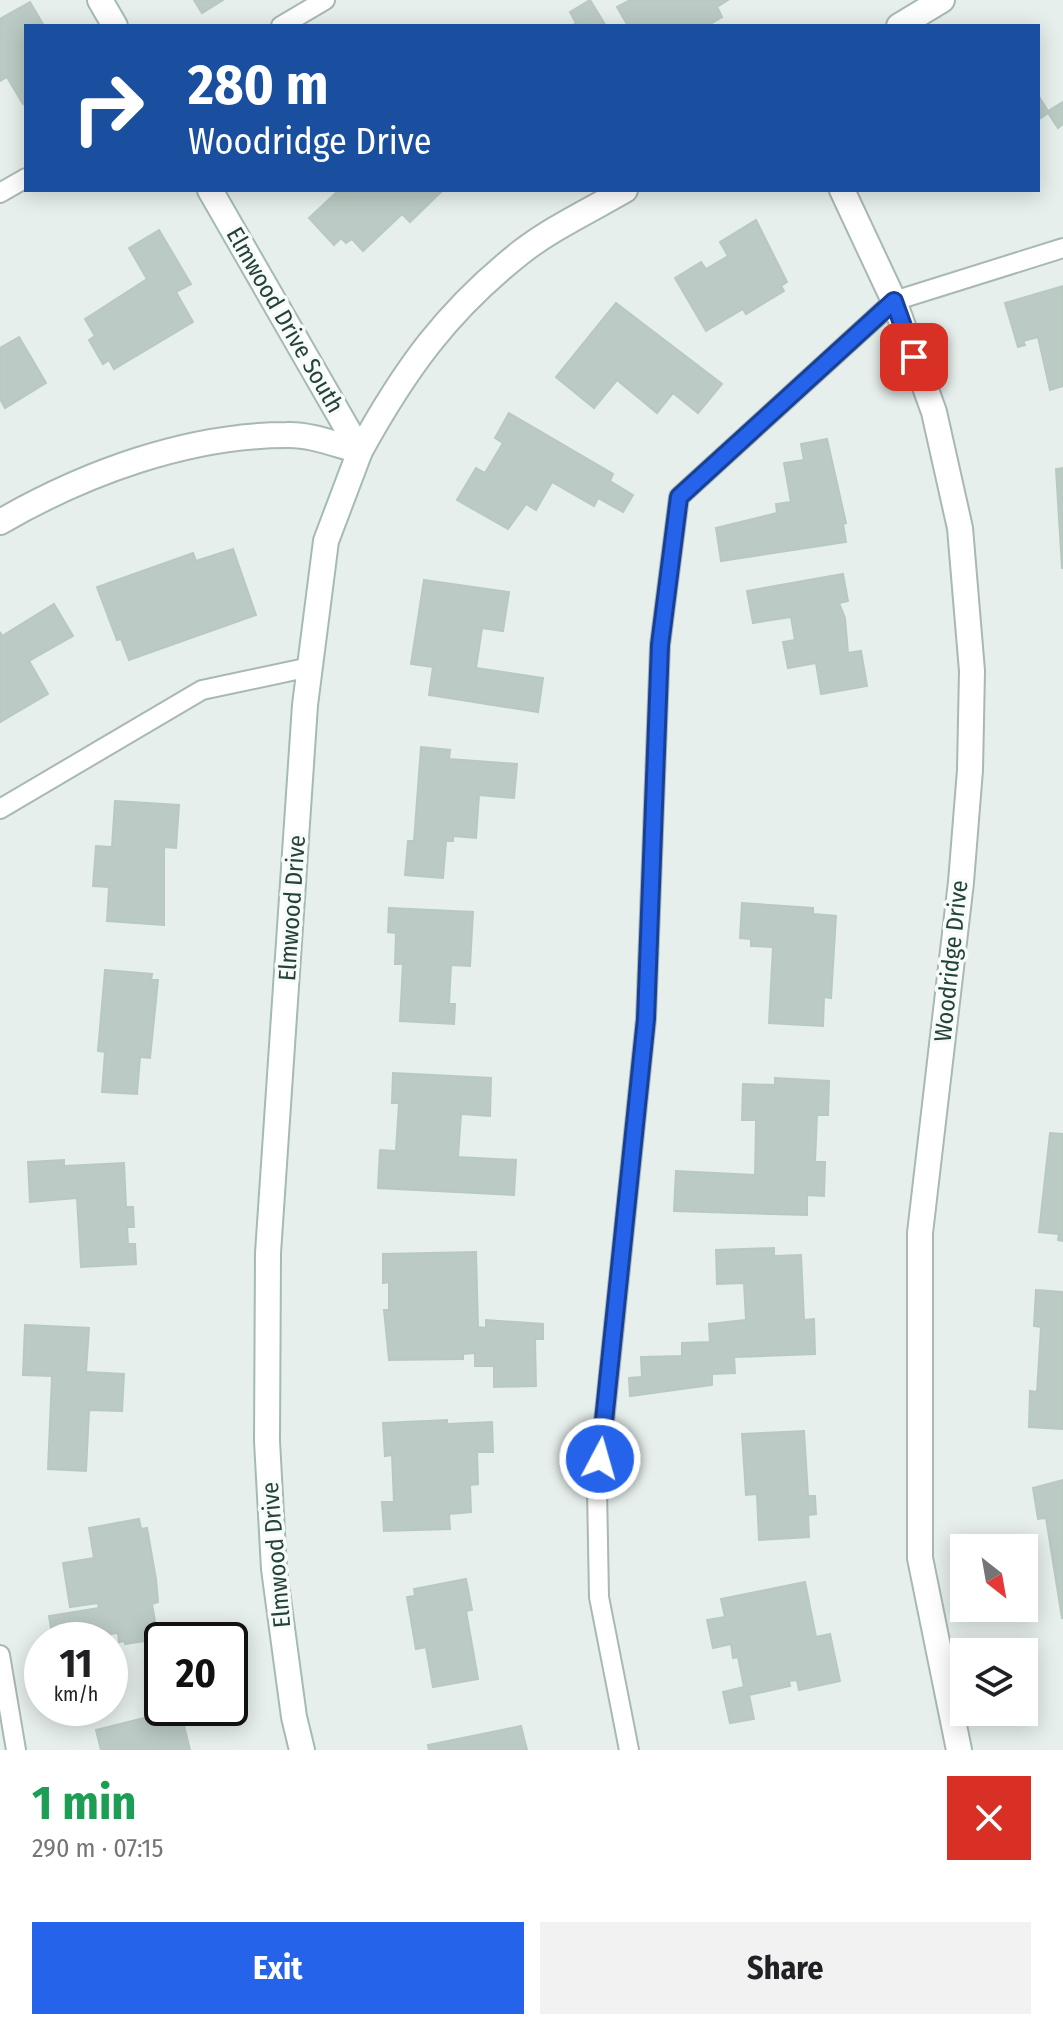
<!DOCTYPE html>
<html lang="en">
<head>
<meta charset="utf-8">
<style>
  :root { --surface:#fff; --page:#f2f2f2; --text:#202124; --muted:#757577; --accent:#2563eb }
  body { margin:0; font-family:"Fira Sans Condensed",sans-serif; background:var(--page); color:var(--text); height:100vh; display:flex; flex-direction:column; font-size:30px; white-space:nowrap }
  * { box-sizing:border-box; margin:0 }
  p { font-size:26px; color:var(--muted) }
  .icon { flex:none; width:44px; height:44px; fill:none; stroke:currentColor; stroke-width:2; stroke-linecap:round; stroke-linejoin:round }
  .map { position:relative; height:1750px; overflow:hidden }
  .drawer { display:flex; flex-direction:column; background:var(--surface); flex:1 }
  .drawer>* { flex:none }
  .guide { position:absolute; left:24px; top:24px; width:1016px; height:168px; border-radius:0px; box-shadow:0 4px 20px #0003; background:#1a4fa0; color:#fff; overflow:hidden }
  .needle { width:52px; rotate:149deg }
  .tools { position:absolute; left:950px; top:1534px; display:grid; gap:16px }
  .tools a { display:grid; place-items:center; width:88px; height:88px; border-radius:0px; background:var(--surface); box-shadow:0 4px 20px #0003; font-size:40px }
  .speed { position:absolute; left:24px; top:1622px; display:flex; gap:16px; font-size:40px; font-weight:700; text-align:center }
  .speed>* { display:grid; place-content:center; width:104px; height:104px; border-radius:50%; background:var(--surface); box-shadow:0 4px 20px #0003; line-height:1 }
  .speed small { font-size:20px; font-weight:400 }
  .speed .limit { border:4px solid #111; border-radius:12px; background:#fff; color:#111 }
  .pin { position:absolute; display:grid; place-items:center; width:68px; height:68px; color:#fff; margin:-34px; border-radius:16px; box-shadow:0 4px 12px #0006 }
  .me { position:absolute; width:88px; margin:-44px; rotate:6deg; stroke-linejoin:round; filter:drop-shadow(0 0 6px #0008) }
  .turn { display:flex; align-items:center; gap:28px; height:168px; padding:0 32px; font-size:36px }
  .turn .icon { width:104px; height:104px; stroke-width:2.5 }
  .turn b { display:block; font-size:56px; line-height:68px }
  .round { display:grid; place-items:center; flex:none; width:84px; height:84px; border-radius:0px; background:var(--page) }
  .overview { display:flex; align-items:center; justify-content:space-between; height:136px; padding:0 32px }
  h1 { font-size:48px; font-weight:700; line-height:60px; color:#1e9e55 }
  .cta { display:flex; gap:16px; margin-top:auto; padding:16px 32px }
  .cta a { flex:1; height:92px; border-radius:0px; background:var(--accent); color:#fff; font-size:32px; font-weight:700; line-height:92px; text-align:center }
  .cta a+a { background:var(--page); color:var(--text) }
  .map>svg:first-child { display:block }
  .building { fill:#bbcac4; stroke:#b8c9c2; stroke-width:2 }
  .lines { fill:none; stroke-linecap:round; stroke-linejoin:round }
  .lane-casing { stroke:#a8b8b2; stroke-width:22 }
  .street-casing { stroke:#a8b8b2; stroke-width:28 }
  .secondary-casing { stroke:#a4bbb3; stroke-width:28 }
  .lane { stroke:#fff; stroke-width:18 }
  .street { stroke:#fff; stroke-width:24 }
  .secondary { stroke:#fff; stroke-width:24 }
  .route-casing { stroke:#184099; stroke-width:20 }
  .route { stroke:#2563eb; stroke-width:14 }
  .labels { text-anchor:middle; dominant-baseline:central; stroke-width:7; stroke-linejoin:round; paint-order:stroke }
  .street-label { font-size:24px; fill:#24423a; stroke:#f7fbf9 }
</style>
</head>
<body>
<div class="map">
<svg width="1063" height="1750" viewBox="0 0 1063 1750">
  <rect width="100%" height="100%" fill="#e6efeb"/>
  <g class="building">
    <path d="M194,0H223L202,13Z"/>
    <path d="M590,0L606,26H572L576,23L570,12Z"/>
    <path d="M630,0H728L717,7L722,17L707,26H628L617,7Z"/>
    <path d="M30,2L44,26H26V102L23,104L7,77L0,81V19Z"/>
    <path d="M1038,95L1048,111L1063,102V124L1058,128L1048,113L1041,118Z"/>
    <path d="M339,190H443L410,222L402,214L363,251L352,239L346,243L341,238L334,245L309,218Z"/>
    <path d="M756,220L787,282L781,286L784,291L746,314L743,309L706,331L675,278L701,262L706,269L728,256L720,242Z"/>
    <path d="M159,230L191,284L176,292L193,322L114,369L109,360L103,364L89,340L95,336L85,319L147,279L129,248Z"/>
    <path d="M1063,286V386L1050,390L1038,337L1023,341L1025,345L1018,347L1005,303Z"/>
    <path d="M616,303L722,384L698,413L673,393L657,413L617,380L594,408L556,377Z"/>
    <path d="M19,337L46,383L5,408L0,399V348Z"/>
    <path d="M509,413L613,474L610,481L633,495L623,512L598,498L594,506L552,482L536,510L526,504L508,529L457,500L476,468L485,473L503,443L495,438Z"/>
    <path d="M827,439L846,523L843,524L846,542L721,561L716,528L777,513L776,504L791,502L784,463L804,460L801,444Z"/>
    <path d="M1063,468V568H1062L1056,469Z"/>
    <path d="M233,549L256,615L129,660L121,639L117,640L97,587L193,553L196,561Z"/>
    <path d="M843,574L848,601L839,603L845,618L848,653L861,651L867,686L821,694L816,663L788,668L783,642L795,640L791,617L753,623L747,591Z"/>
    <path d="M424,580L509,592L503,631L482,628L476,668L543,678L538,712L429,695L433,667L411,664Z"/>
    <path d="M54,604L73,636L29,661L48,694L0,722V632L2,636Z"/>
    <path d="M421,747L450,750L449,759L517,764L514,798L479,795L476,838L453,836V841H446L443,878L405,875L408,841H414Z"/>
    <path d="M115,801L179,805L176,848L164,847V925L107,921L109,887L93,886L96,846L112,847Z"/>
    <path d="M742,903L813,908V914L836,916L831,998L824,997L823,1026L769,1023L773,947L751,946V939L740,938Z"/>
    <path d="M389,908L473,912L470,966L451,965L449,1004H455L454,1024L400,1021L403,964H395L396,933L388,932Z"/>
    <path d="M105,970L152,974L151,980H158L150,1058L140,1057L137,1094L102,1092L105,1052L98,1051Z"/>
    <path d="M393,1073L491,1078L490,1116L461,1114L458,1157L516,1160L514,1195L378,1188L380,1150L396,1151L399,1103H392Z"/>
    <path d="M775,1078L829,1081L828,1115H817L815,1162H825L824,1196L807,1195V1215L674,1211L676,1171L755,1175L756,1120H742L743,1084L775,1085Z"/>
    <path d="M1050,1133L1063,1134V1241L1058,1240L1059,1234L1039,1232Z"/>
    <path d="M64,1160V1166L124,1163L126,1207H133L134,1227H127L128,1244H135L136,1264L81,1267L77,1198L30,1202L28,1162Z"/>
    <path d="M774,1248V1256L801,1255L804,1320L814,1319L815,1354L734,1357L735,1373L712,1374V1385L630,1396L629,1378L642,1377L641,1357L682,1356V1343L710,1342L709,1324L746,1320L744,1283L717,1284L716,1250Z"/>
    <path d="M476,1252L478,1327L486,1328V1320L543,1324V1339H535L536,1386L494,1387V1366H475V1353L463,1354V1359L389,1360L384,1310H389V1282L383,1283V1254Z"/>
    <path d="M1036,1290L1063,1292V1429L1029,1427L1030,1391L1037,1392L1041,1327L1034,1326Z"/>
    <path d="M25,1325L89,1328L86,1372L124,1374L122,1411L89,1410L86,1471L48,1469L52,1376L23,1375Z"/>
    <path d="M447,1420V1424L492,1422L493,1452H477L478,1484L470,1485L471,1512L449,1514L450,1529L384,1531L382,1502H394L392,1455L385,1456L383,1423Z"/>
    <path d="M804,1431L808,1496H815L816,1514L808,1515L809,1537L759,1540L757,1494L746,1495L742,1434Z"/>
    <path d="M1063,1480V1618H1062L1046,1518L1038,1519L1033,1488Z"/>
    <path d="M139,1519L141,1529L147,1528L156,1579L158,1602L152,1604L158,1639L125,1644V1641L119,1642L118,1633L110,1634V1642L53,1640L49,1616L99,1608L98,1603L70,1607L63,1563L94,1558L89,1528Z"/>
    <path d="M466,1579L472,1610L466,1611L478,1679L433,1687L426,1647L416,1649L407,1597L415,1596L414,1589Z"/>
    <path d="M805,1582L816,1637L830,1634L840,1681L799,1690L797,1680L789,1681L790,1686L749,1695L754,1719L730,1723L723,1692L744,1687L738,1657L733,1658L731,1644L713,1648L707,1620L725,1617L721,1599Z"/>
    <path d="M180,1709L190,1750H101L96,1730Z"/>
    <path d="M521,1726L527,1750H429L428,1745Z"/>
  </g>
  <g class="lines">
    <g class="lane-casing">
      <g id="lane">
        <path d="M281,26L325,0"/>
        <path d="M0,193L26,178"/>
        <path d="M0,809L202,690L310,667"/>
        <path d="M0,1655L16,1750"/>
        <path d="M629,1750L599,1597L597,1489L646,1019L660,645L679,497L894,301L1063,248"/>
      </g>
    </g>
    <g class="street-casing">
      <g id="street">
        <path d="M899,26L942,0"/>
        <path d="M842,190L894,301L934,412L960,528L972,671L970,770L961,882L920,1233V1558L959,1750"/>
        <path d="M0,522C85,473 188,435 287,435C310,434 337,445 360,451C405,369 447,311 520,253C552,228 591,210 625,190"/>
      </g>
    </g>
    <g class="secondary-casing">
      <g id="secondary">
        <path d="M100,0L115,26"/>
        <path d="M210,190L360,451L326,541L305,705L268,1253L267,1441L274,1569L294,1717L302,1750"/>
      </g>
    </g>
    <use href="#lane" class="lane"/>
    <use href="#street" class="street"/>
    <use href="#secondary" class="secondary"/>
  </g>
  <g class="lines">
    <g class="route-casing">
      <path id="route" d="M600,1459L646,1019L660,645L679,497L894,301L914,357"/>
    </g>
    <use href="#route" class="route"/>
  </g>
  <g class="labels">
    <g class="street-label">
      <text transform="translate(285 320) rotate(60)">Elmwood Drive South</text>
      <text transform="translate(292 908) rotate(-86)">Elmwood Drive</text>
      <text transform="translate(951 961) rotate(-84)">Woodridge Drive</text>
      <text transform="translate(276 1555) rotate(-95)">Elmwood Drive</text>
    </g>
  </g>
</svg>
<div class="tools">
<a><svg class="needle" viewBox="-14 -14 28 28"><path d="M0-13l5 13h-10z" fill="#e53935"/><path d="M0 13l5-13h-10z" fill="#757577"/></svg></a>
<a><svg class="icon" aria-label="layers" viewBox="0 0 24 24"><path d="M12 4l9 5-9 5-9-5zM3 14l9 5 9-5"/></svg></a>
</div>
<div class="speed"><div>11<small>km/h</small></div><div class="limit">20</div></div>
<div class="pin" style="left:914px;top:357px;background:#d93025"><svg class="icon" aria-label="arrive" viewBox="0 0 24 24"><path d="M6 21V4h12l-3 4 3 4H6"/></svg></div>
<svg class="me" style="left:600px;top:1459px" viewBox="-20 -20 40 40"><circle r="17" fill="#2563eb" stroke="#fff" stroke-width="3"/><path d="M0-11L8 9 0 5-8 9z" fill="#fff"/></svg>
<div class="guide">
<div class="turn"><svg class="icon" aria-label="right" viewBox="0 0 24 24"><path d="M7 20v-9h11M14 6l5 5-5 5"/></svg><div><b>280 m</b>Woodridge Drive</div></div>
</div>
</div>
<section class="drawer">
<div class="overview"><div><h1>1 min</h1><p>290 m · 07:15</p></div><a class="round" style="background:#d93025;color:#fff"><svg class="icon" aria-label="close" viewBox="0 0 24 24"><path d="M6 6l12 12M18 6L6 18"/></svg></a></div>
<div class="cta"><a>Exit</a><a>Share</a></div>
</section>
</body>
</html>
